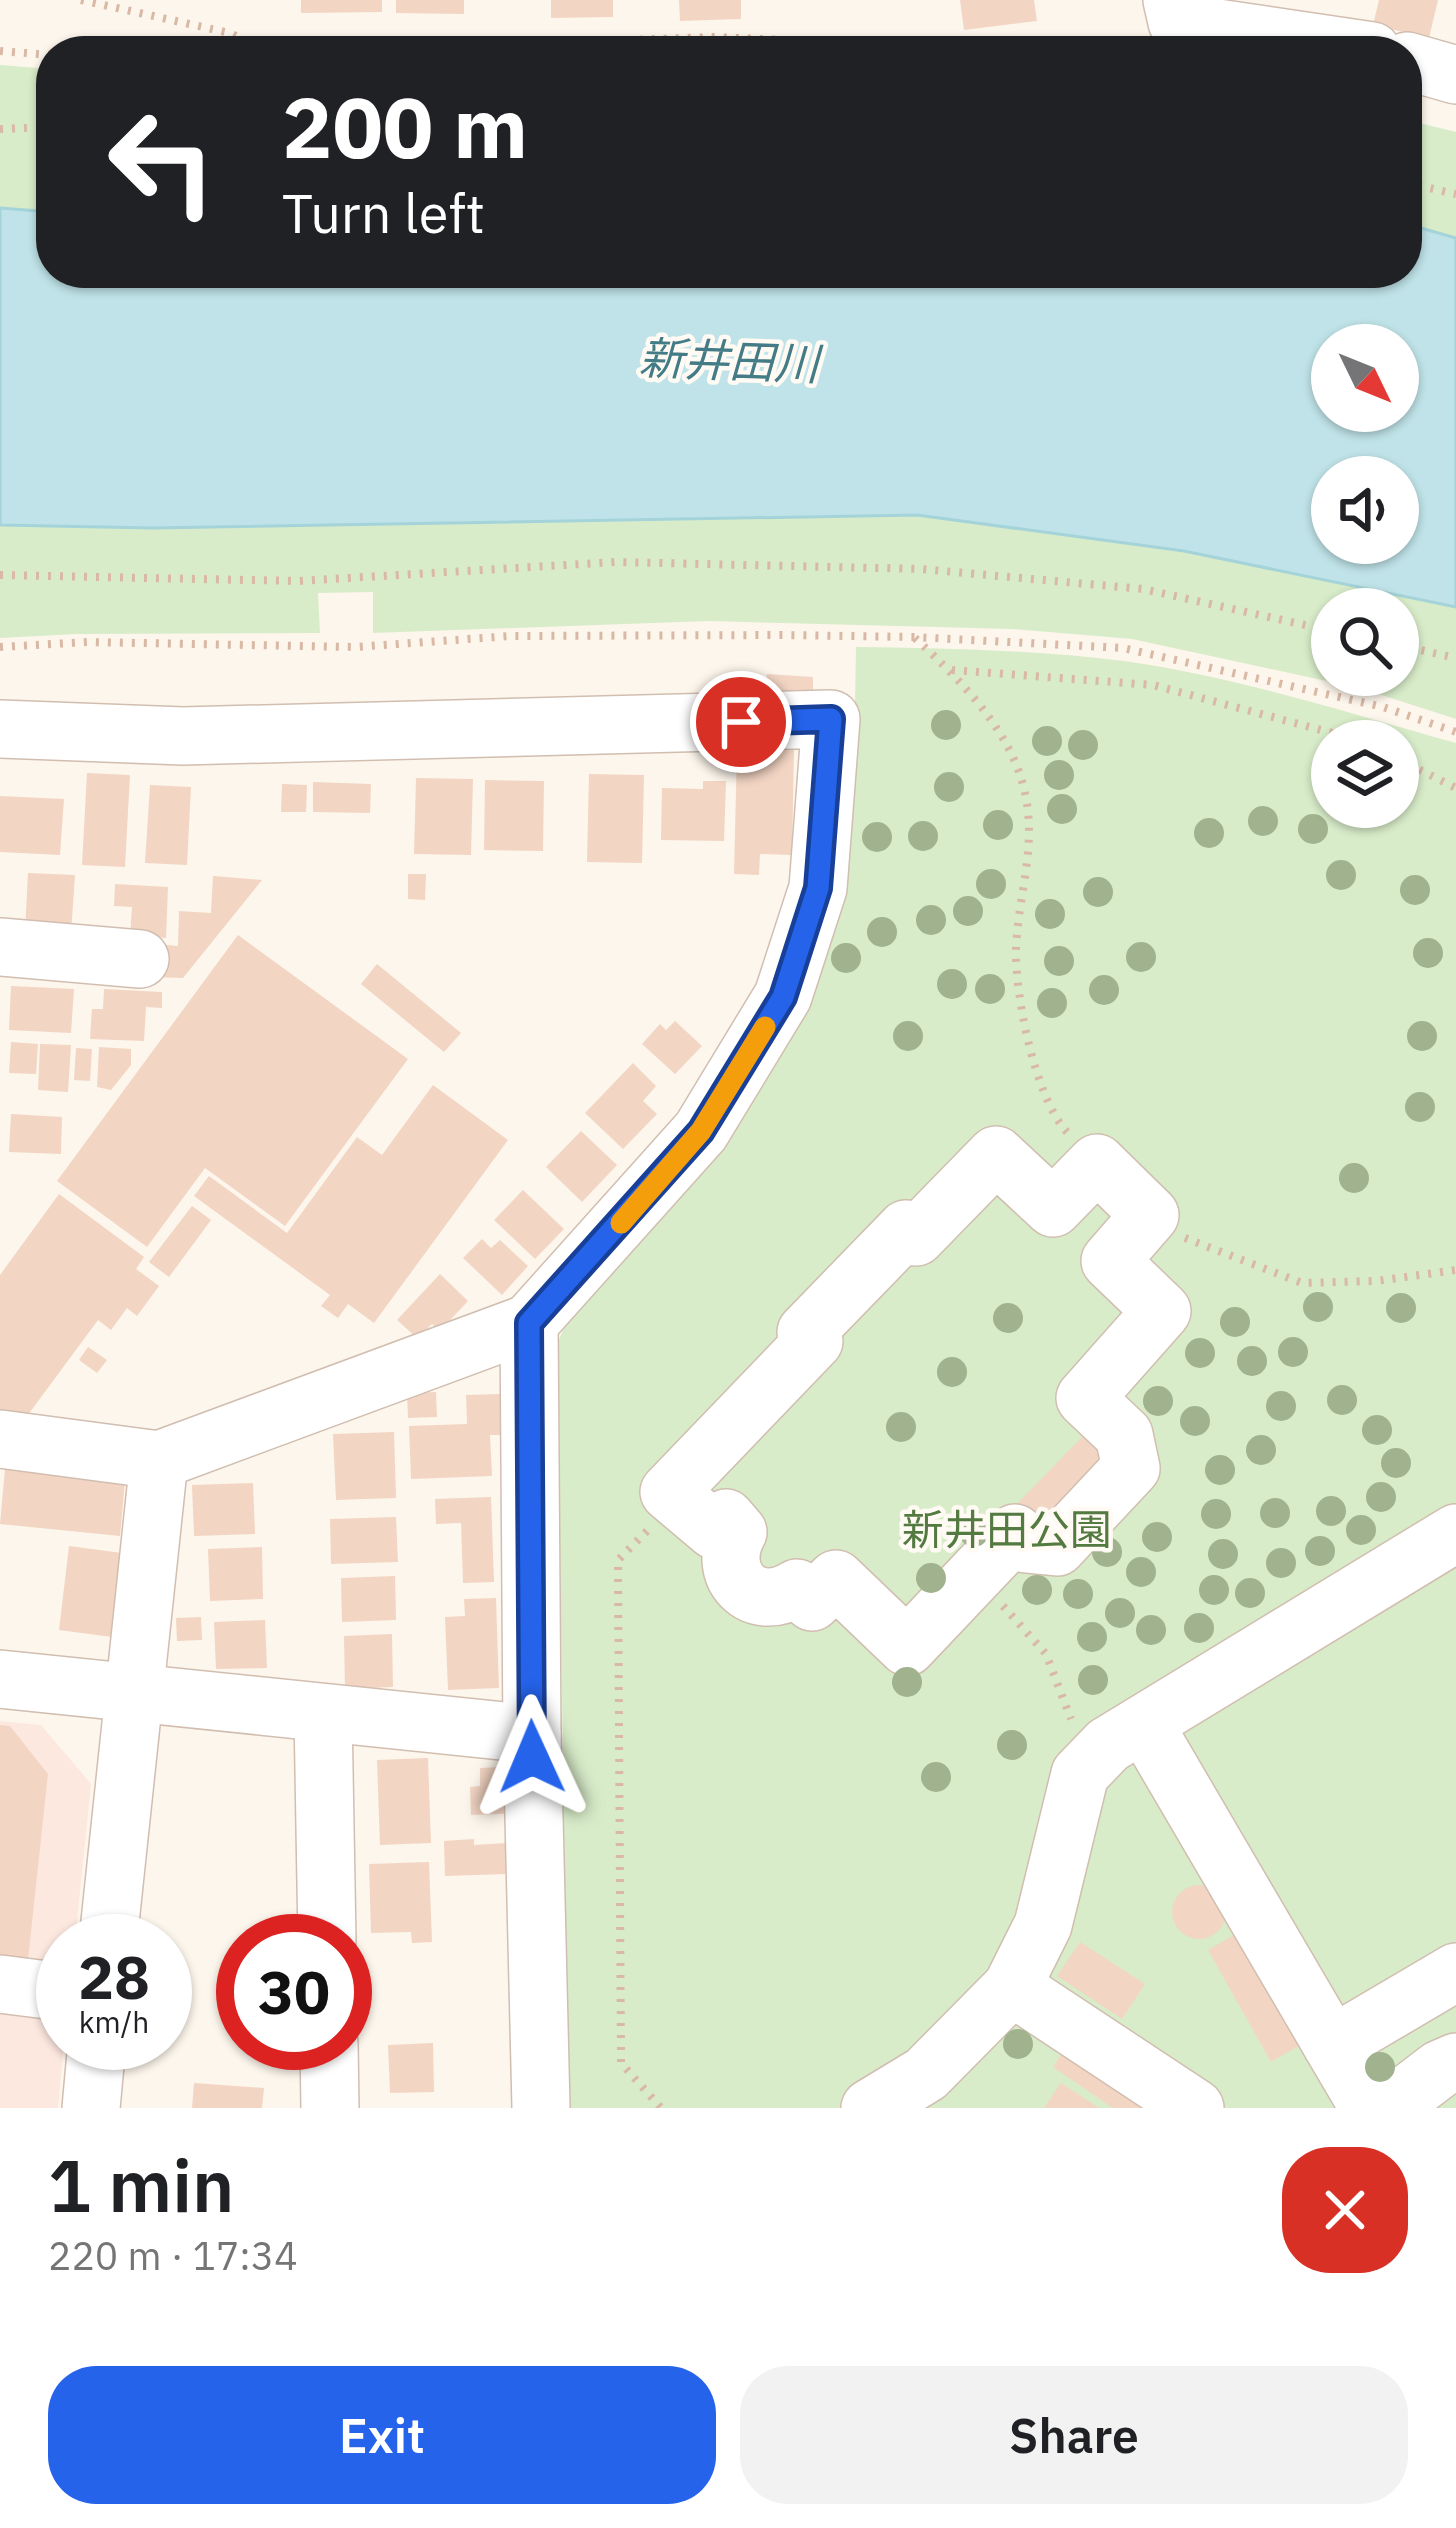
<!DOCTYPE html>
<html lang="en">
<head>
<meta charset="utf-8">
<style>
  :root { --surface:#fff; --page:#f2f2f2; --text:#202124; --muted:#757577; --accent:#2563eb }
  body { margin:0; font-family:"IBM Plex Sans","Noto Sans JP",sans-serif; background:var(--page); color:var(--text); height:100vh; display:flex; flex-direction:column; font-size:45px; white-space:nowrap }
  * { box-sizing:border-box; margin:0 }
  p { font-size:39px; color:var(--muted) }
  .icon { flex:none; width:66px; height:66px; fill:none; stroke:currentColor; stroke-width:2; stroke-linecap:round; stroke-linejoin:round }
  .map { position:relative; height:2108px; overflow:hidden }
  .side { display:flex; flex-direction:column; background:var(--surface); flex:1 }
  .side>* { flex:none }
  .guide { position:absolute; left:36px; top:36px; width:1386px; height:252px; border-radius:48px; box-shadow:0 3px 9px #0004; background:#202124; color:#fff; overflow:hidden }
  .needle { width:78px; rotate:133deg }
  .fabs { position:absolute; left:1311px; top:324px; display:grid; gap:24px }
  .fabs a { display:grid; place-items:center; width:108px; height:108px; border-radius:50%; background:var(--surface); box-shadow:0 3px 9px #0004; font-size:60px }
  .speed { position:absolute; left:36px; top:1914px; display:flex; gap:24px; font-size:60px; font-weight:700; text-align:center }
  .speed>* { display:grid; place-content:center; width:156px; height:156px; border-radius:50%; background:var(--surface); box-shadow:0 3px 9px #0004; line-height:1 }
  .speed small { font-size:30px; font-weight:400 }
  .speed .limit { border:18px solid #d22; background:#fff; color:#111 }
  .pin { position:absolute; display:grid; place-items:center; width:102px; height:102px; color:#fff; margin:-51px; border:6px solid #fff; border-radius:50%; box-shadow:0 3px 12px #0007 }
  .me { position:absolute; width:132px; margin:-66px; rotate:359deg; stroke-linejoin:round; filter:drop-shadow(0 0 9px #0008) }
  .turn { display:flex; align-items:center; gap:42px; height:252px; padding:0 48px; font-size:54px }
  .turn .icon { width:156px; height:156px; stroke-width:2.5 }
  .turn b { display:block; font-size:84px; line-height:102px }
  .round { display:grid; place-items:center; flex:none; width:126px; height:126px; border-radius:48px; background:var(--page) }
  .summary { display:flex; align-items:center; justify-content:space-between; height:204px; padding:0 48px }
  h1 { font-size:72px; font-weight:600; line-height:90px }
  .primary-button { display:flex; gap:24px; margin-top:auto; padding:24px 48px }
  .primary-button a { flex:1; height:138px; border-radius:48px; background:var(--accent); color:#fff; font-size:48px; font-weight:600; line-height:138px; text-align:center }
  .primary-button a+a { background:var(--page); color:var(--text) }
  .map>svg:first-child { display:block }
  .commercial { fill:#fde8e0 }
  .green { fill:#d8ecc9; fill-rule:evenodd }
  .water { fill:#bfe3e8; stroke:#a5d3da; stroke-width:3; fill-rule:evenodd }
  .building { fill:#f3d5c3 }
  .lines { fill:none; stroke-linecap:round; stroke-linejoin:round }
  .minor-casing { stroke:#d1beb0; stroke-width:60 }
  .path { stroke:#d9b8a5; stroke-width:8; stroke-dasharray:3 9; stroke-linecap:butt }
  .minor { stroke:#fff; stroke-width:57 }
  .tree { fill:#a0b28e }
  .route-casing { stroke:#184099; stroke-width:30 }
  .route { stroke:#2563eb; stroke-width:21 }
  .slow { stroke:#f59e0b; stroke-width:21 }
  .labels { text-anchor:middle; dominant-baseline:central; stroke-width:9; stroke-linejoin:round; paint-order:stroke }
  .park-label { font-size:42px; fill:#537a41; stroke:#fffaf3 }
  .water-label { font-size:45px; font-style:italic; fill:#437c86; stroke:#fffaf3 }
</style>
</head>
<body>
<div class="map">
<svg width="1456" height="2108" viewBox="0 0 1456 2108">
  <rect width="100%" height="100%" fill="#fdf6ec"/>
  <path class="commercial" d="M0,1721L41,1725L91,1784L75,1941H63L64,2043L58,2108H0Z"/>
  <g class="green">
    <path d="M0,65L51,69V212L0,208Z"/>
    <path d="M1407,120L1456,132V238L1407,224Z"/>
    <path d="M917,515L1184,551L1456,607V719L1363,689L1132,639L1012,629L708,621L373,633V592L318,593L320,633L76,634L0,638V525L153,528ZM1332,609H1398V675H1332Z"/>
    <path d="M856,647C945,648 1035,650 1124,661C1233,676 1349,713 1456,743V2108H568L557,1344L570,1314L718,1144L855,705ZM1332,741H1398V807H1332Z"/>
  </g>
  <path class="water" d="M0,208L51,212V273H1407V224L1456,238V607L1184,551L917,515L153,528L0,525ZM1332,345H1398V411H1332ZM1332,477H1398V543H1332Z"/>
  <g class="building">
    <path d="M301,0H382V12L301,13Z"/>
    <path d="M396,0H464V14L396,13Z"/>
    <path d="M551,0H613V17L551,18Z"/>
    <path d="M679,0H741V19L680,21Z"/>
    <path d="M960,0H1034L1037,21L964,30Z"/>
    <path d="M1379,0H1438L1429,38L1373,25Z"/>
    <path d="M767,674L813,677V703L764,699Z"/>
    <path d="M737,749L794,750L792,855L760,854L759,875L734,874Z"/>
    <path d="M87,773L130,775L125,867L82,865Z"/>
    <path d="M589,774L644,775L642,863L587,862Z"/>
    <path d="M416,778L473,779L471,855L414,854Z"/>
    <path d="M485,780L544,781L543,851L484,850Z"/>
    <path d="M703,781H726L724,841L661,840L662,788L703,789Z"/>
    <path d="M313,782L371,784L370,813L313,812Z"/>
    <path d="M282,784L307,785L306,812H281Z"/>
    <path d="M150,785L191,787L187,865L145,863Z"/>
    <path d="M0,796L64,799L60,855L0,852Z"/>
    <path d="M28,873L75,875L71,933L25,931Z"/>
    <path d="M408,874H426L425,900L408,899Z"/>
    <path d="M213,876L262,880L183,978L153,977L155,944L178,946L179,911L211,913Z"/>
    <path d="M115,884L168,887L166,938L130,936L132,907L114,906Z"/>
    <path d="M238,935L408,1059L285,1226L205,1168L147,1247L57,1181Z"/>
    <path d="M377,964L461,1033L444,1052L361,984Z"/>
    <path d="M11,986L74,989L71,1033L9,1030Z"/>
    <path d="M104,989L162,992V1008L146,1007L144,1041L90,1039L92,1009H103Z"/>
    <path d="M675,1021L702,1046L675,1074L642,1044L660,1024L666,1030Z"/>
    <path d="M11,1042L38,1044L36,1074L9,1073Z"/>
    <path d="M40,1044L71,1045L68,1092L38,1090Z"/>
    <path d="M99,1047L131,1049V1065L111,1090L97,1087Z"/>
    <path d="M76,1048L92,1049L90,1081L74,1080Z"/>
    <path d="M633,1063L656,1086L643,1101L657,1114L623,1149L585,1113Z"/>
    <path d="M433,1085L508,1140L374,1323L348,1304L338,1318L321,1306L330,1295L194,1196L209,1176L287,1233L357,1137L382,1155Z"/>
    <path d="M11,1114L62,1117L61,1154L9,1152Z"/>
    <path d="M581,1131L617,1165L582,1202L546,1167Z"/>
    <path d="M523,1190L564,1229L535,1259L494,1220Z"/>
    <path d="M59,1194L144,1257L136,1269L159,1286L137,1316L127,1308L111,1330L98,1320L19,1427L0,1413V1275Z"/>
    <path d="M192,1206L211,1220L169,1277L149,1262Z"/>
    <path d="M482,1239L491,1248L500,1240L528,1266L502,1295L463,1258Z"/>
    <path d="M440,1274L468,1301L440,1331L432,1324L417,1338L397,1320Z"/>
    <path d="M88,1347L107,1360L97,1373L79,1360Z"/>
    <path d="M436,1392L437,1417L408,1418L407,1393Z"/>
    <path d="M500,1394L502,1435H490L492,1476L411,1479L409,1426L467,1424L466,1395Z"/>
    <path d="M394,1432L396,1498L336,1500L333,1434Z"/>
    <path d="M1087,1432L1113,1454L1049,1524L1016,1505Z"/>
    <path d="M5,1469L125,1481L120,1536L0,1524Z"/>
    <path d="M253,1483L255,1534L194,1536L192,1485Z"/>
    <path d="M491,1497L494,1582L463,1583L461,1523L436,1524L435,1499Z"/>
    <path d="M396,1517L398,1562L331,1564L330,1519Z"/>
    <path d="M69,1546L122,1553L112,1637L59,1630Z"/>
    <path d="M262,1547L263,1599L210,1601L208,1549Z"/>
    <path d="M395,1576L396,1620L342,1622L341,1578Z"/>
    <path d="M496,1598L499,1688L448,1690L445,1617L465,1616L464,1599Z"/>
    <path d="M201,1617L202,1640L177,1641L176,1618Z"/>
    <path d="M265,1620L267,1668L216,1669L214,1622Z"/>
    <path d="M392,1634L393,1687L345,1689L344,1636Z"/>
    <path d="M0,1725L10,1726L48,1774L28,1960L0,1957Z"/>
    <path d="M428,1758L431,1843L380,1845L377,1760Z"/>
    <path d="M517,1766L519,1813L471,1815L470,1787L480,1786V1768Z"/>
    <path d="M474,1839V1845L506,1843L507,1874L445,1876L444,1841Z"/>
    <path d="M429,1862L432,1942L412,1943L411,1932L371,1933L369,1864Z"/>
    <circle cx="1199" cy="1912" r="27"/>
    <path d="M1239,1932L1302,2044L1271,2062L1208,1950Z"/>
    <path d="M1080,1942L1145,1984L1122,2019L1057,1976Z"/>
    <path d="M1072,2038L1159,2108H1113L1053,2067Z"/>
    <path d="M433,2043L434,2092L390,2093L388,2045Z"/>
    <path d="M194,2083L264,2088L262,2108H192Z"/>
    <path d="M1061,2083L1099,2108H1044Z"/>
  </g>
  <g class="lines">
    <g class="minor-casing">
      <g id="minor">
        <path d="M1172,0L1177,22L1372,51"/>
        <path d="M1407,61L1456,75"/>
        <path d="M0,729L183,736L831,719L818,888L783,996L701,1131L529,1323L532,1734L541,2108"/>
        <path d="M0,947L140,959"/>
        <path d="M996,1155L1053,1208L1097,1163L1150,1215L1110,1261L1162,1311L1085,1398L1124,1435L1131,1468L1057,1547L1026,1544L1015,1533L907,1647L836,1579L812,1602L797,1588C752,1616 715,1574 738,1532L726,1518L714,1530L669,1492L814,1341L806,1332L906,1229L916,1237Z"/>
        <path d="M0,1439L159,1460L108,1941"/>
        <path d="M159,1460L529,1323"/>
        <path d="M0,1679L532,1734"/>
        <path d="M323,1713L327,1941"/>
        <path d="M1144,1724L1332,2045"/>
        <path d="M0,1984L63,1992"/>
        <path d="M1012,1987L1043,1925L1080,1774L1108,1745L1456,1533"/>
        <path d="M329,2043L330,2108"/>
        <path d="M91,2108L97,2043"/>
        <path d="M870,2108L926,2074L1012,1987L1195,2108"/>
        <path d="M1369,2108L1332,2045L1456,1972"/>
        <path d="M1389,2108L1440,2069L1456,2062"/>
      </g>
    </g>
    <g class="path">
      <path d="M81,0L230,33L267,51"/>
      <path d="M0,51L51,55"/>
      <path d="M316,51L715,37L1042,51"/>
      <path d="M0,129L51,127"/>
      <path d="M1407,183L1456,194"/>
      <path d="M0,575L298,581L615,562L921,569L1143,589L1332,631"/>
      <path d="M915,638C960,680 1012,731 1025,793C1037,846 1018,896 1016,949C1015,995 1035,1098 1067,1132"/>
      <path d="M1398,645L1456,658"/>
      <path d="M0,647L87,642L355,647L511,636L783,635L914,637L1123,648L1383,707L1456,732"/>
      <path d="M952,670L1153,685L1362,741"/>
      <path d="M1398,759L1456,788"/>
      <path d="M1185,1238L1302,1283L1376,1281L1456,1270"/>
      <path d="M647,1531L618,1560L621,2063L661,2108"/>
      <path d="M1003,1606L1046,1654L1071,1719"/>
    </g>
    <use href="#minor" class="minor"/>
  </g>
  <g class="tree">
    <circle cx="946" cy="725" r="15"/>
    <circle cx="1047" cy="741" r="15"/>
    <circle cx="1083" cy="745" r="15"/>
    <circle cx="1059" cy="775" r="15"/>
    <circle cx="949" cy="787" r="15"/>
    <circle cx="1062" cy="809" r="15"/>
    <circle cx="1263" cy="821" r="15"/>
    <circle cx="998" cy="825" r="15"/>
    <circle cx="1313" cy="829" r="15"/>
    <circle cx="1209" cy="833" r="15"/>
    <circle cx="923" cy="836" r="15"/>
    <circle cx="877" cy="837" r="15"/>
    <circle cx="1341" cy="875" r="15"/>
    <circle cx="991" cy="884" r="15"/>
    <circle cx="1415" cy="890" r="15"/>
    <circle cx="1098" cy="892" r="15"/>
    <circle cx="968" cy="911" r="15"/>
    <circle cx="1050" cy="914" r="15"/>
    <circle cx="931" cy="920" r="15"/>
    <circle cx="882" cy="932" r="15"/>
    <circle cx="1428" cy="953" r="15"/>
    <circle cx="1141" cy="957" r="15"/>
    <circle cx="846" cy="958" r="15"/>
    <circle cx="1059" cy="961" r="15"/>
    <circle cx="952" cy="984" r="15"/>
    <circle cx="990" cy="989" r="15"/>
    <circle cx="1104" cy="990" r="15"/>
    <circle cx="1052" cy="1003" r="15"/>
    <circle cx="908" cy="1036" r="15"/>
    <circle cx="1422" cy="1036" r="15"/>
    <circle cx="1420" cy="1107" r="15"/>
    <circle cx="1354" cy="1178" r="15"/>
    <circle cx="1318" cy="1307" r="15"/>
    <circle cx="1401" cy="1308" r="15"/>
    <circle cx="1008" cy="1318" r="15"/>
    <circle cx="1235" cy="1322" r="15"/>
    <circle cx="1293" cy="1352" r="15"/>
    <circle cx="1200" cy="1353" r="15"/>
    <circle cx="1252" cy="1361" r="15"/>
    <circle cx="952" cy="1372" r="15"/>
    <circle cx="1342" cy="1400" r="15"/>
    <circle cx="1158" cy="1401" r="15"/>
    <circle cx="1281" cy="1406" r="15"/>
    <circle cx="1195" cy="1421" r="15"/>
    <circle cx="901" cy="1427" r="15"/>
    <circle cx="1377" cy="1430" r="15"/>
    <circle cx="1261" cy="1450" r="15"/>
    <circle cx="1396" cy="1463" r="15"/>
    <circle cx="1220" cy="1470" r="15"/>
    <circle cx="1381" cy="1497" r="15"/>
    <circle cx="1331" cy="1511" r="15"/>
    <circle cx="1275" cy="1513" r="15"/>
    <circle cx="1216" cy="1514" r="15"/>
    <circle cx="1361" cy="1530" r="15"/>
    <circle cx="974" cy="1532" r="15"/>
    <circle cx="1157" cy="1537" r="15"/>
    <circle cx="1320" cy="1551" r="15"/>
    <circle cx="1107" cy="1552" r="15"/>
    <circle cx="1223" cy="1554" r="15"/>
    <circle cx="1281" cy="1563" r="15"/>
    <circle cx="1141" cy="1572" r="15"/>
    <circle cx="931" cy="1578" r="15"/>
    <circle cx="1037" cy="1590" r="15"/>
    <circle cx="1214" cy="1590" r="15"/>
    <circle cx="1250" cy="1593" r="15"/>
    <circle cx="1078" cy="1594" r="15"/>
    <circle cx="1120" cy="1613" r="15"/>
    <circle cx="1199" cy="1628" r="15"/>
    <circle cx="1151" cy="1630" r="15"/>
    <circle cx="1092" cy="1637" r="15"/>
    <circle cx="1093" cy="1680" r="15"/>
    <circle cx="907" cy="1682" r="15"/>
    <circle cx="1012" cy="1745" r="15"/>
    <circle cx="936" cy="1777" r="15"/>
    <circle cx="1018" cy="2044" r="15"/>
    <circle cx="1380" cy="2067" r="15"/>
  </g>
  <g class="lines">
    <g class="route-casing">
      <path id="route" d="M532,1757L529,1323L701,1131L783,997L818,888L831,719L741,722"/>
    </g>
    <use href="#route" class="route"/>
    <path class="slow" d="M621,1223L701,1131L765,1027"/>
  </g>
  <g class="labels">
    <g class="park-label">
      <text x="1007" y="1529">新井田公園</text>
    </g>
    <g class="water-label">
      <text transform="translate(729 360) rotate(2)">新井田川</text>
    </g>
  </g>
</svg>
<div class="fabs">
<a><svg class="needle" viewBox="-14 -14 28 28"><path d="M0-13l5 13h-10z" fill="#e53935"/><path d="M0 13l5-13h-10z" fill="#757577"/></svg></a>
<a><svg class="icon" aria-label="sound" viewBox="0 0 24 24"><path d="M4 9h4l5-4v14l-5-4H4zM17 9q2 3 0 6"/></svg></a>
<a><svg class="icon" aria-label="search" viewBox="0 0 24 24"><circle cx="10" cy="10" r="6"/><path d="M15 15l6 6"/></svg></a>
<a><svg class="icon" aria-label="layers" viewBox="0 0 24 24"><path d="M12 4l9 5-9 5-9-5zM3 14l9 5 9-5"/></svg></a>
</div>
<div class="speed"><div>28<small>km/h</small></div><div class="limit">30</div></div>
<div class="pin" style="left:741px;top:722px;background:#d93025"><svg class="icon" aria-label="arrive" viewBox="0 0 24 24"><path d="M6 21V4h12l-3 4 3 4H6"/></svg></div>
<svg class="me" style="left:532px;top:1757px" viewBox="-20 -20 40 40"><path d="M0-17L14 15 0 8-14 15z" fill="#2563eb" stroke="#fff" stroke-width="4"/></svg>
<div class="guide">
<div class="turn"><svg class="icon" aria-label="left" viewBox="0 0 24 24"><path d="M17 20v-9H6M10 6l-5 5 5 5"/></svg><div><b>200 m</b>Turn left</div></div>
</div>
</div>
<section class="side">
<div class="summary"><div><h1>1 min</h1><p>220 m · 17:34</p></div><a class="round" style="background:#d93025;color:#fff"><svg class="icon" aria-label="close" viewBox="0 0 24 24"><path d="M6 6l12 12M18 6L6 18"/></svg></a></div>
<div class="primary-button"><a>Exit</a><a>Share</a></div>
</section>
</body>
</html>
